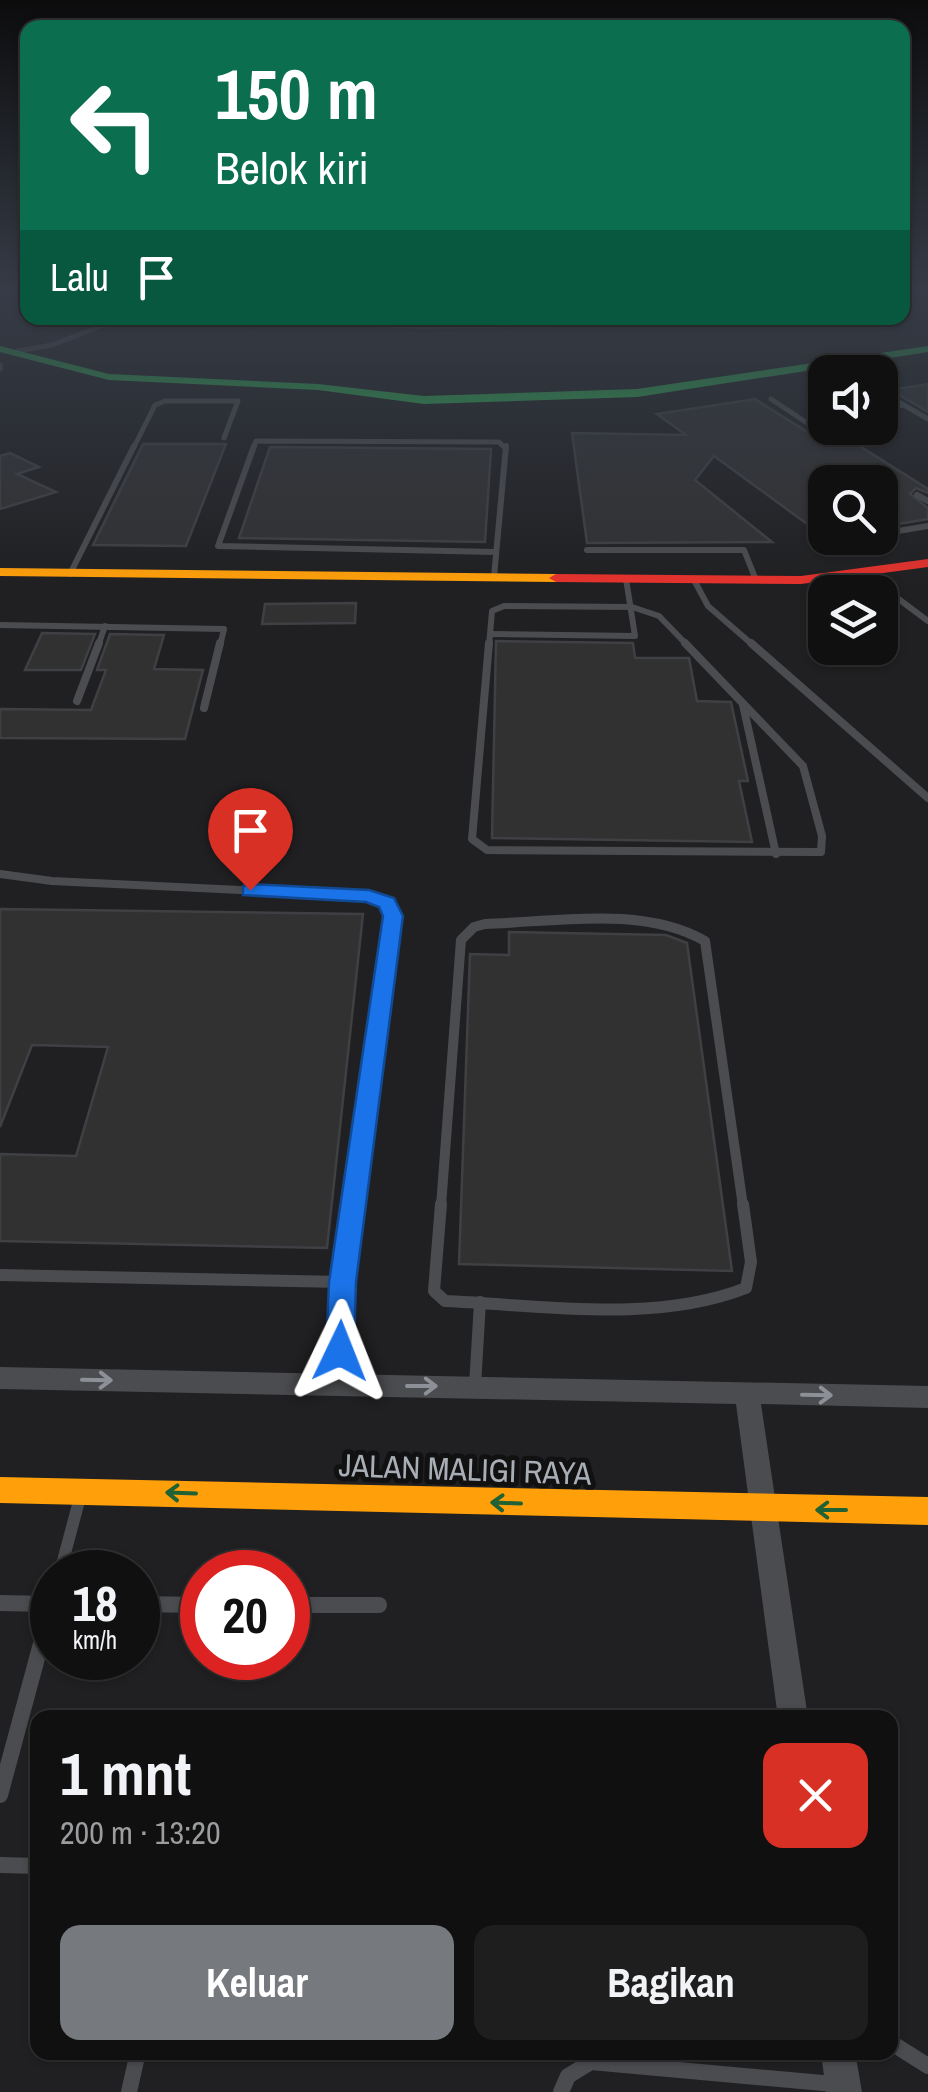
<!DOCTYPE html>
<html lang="id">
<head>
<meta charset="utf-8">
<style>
  :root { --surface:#101011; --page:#1e1e1f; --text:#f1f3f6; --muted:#9c9d9f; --line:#303031; --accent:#76797e }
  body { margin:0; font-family:"Archivo Narrow",sans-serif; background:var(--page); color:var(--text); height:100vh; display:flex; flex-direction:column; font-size:38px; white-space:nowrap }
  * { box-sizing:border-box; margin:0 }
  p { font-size:32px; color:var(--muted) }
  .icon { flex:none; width:55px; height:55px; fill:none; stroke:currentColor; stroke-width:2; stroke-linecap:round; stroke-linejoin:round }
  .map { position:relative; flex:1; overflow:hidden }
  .details { position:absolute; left:30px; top:1710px; width:868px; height:350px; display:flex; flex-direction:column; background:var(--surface); border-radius:20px; box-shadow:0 2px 8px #0004,0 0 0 2px var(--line) }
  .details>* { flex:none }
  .top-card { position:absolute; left:20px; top:20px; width:890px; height:305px; border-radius:20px; box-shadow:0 2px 8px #0004,0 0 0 2px var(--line); background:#0b6e4f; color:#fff; overflow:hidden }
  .buttons { position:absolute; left:808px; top:355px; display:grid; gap:20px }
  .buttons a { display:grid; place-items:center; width:90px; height:90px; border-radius:20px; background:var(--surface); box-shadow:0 2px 8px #0004,0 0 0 2px var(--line); font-size:50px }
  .speed { position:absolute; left:30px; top:1550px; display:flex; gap:20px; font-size:50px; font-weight:700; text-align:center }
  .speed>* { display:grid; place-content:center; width:130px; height:130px; border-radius:50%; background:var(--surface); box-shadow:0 2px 8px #0004,0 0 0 2px var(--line); line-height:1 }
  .speed small { font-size:25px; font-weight:400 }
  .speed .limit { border:15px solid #d22; background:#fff; color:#111 }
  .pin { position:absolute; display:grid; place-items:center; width:85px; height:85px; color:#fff; margin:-102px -42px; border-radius:50% 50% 50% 0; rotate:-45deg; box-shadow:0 0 10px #0007 }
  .pin .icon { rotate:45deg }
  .me { position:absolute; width:110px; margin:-55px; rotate:2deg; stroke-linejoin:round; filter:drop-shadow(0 0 8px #0008) }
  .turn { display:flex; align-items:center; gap:35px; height:210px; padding:0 30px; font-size:45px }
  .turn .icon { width:130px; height:130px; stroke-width:2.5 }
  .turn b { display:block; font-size:70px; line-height:85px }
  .then { display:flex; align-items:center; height:95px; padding:0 30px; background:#0003; gap:20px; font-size:38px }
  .round { display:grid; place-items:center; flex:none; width:105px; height:105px; border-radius:20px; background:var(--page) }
  .overview { display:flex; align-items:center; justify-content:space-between; height:170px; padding:0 30px }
  h1 { font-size:60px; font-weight:800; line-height:75px }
  .button { display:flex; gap:20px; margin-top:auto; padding:20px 30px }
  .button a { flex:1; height:115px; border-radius:20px; background:var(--accent); color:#fff; font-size:40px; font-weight:800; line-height:115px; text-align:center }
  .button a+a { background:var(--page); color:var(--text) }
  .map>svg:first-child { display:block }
  .built { fill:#202022; fill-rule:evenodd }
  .building { fill:#313132; stroke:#3f4043; stroke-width:2.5 }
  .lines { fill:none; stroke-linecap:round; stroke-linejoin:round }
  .lane-far5 { stroke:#4b4c4f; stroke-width:5 }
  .lane-far4 { stroke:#4b4c4f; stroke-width:6 }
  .lane-far3 { stroke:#4b4c4f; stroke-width:8 }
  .lane-far2 { stroke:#4b4c4f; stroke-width:10 }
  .lane-far1 { stroke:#4b4c4f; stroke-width:12 }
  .lane { stroke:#4b4c4f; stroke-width:16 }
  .street { fill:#4b4c4f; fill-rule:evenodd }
  .fast { fill:#30b455; fill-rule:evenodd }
  .slow { fill:#ff9f0a; fill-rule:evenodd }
  .jam { fill:#e5322d; fill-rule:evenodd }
  .oneway { stroke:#8d9197 }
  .oneway2 { stroke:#206234 }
  .route { fill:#1a73e8; stroke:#114b97; stroke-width:2.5 }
  .labels { text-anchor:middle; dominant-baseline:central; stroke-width:10; stroke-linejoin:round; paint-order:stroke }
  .near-street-label { font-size:32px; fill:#a9aeb6; stroke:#111112 }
</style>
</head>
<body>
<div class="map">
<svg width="928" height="2092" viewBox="0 0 928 2092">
  <rect width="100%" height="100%" fill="#161617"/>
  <path class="built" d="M0,291H27L28,318H288L428,324L588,318H902L903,291H928V2092H0ZM825,372H880V428H825ZM825,482H880V538H825ZM825,592H880V648H825ZM52,1572H138V1658H52ZM202,1572H288V1658H202ZM38,1718H890V2052H38Z"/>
  <g class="building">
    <path d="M928,384V412L891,390Z"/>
    <path d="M755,399L825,443L842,435L928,489V493L916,488L910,494L928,508V519L880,527V482H825V537L714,456L695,480L772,542L587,543L572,433L686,435L657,414Z"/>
    <path d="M143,444H226L186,546L93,545Z"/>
    <path d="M270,447L491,449L485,542L239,538Z"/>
    <path d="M10,453L39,467L17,474L56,492L0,509V456Z"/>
    <path d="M356,603L355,623L262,624L265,604Z"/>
    <path d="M42,633L95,634L81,670H25Z"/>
    <path d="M110,634L164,635L154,669L203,670L185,739L0,738V709L91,710L106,670H97Z"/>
    <path d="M496,641L633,643L635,658H689L697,701L731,702L748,781H739L752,842L492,838Z"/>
    <path d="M0,909L363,914L327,1248L0,1241V1154L76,1156L108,1047L32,1045L0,1127Z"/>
    <path d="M509,932L666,935L687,943L732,1271L459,1264L470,954L509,955Z"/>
  </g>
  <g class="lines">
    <g class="lane-far5">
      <path d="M18,351L52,345L122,318"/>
      <path d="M0,365V369"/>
      <path d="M883,393L928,419"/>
      <path d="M771,399L828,437"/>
      <path d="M880,409L904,405"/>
      <path d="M133,449L155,405L165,401H238L224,438"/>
      <path d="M253,449L256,441L499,442L506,449"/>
    </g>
    <g class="lane-far4">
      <path d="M254,446L218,546L495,552"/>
      <path d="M917,495L928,501"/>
      <path d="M880,534L928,526"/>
      <path d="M839,541L861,538"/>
      <path d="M587,550H744L756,580"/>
      <path d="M70,574L134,446"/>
      <path d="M865,574L928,621"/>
      <path d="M494,577L506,446"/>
      <path d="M694,580L708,606L754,646"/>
      <path d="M0,625L224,629L220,646"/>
      <path d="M491,634L635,636L626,579"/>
      <path d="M98,646L105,626"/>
      <path d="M489,646L492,611L504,606L632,607L659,616L688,646"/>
    </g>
    <g class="lane-far3">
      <path d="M489,643L472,839L487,850L821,852L822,836L803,766L685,643"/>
      <path d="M751,643L928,798"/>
      <path d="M77,701L99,643"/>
      <path d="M743,705L776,854"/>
      <path d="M204,708L220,643"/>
      <path d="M0,874L52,881L327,894"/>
    </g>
    <g class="lane-far2">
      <path d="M274,892L369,896L387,903L393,916L353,1206"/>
      <path d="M441,1206L461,940L474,927L485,924C554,922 643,905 705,941L743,1206"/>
    </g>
    <g class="lane-far1">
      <path d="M441,1204L434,1291L445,1301C541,1305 654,1324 746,1288L751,1262L743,1204"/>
      <path d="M0,1275L343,1282"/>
      <path d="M338,1384L343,1282L354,1204"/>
      <path d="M475,1386L480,1302"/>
      <path d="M60,1572L79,1501"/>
    </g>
    <g class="lane">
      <path d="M0,1603L52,1604"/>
      <path d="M138,1604L202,1605"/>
      <path d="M288,1605H379"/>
      <path d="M0,1795L52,1603"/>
      <path d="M0,1865L38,1866"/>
      <path d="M890,2042L928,2066"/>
      <path d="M129,2092L138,2052"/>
      <path d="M561,2092L568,2076L591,2062L834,2084"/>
    </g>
    <g class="street">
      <path d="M207,318L422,323L650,318L559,327L422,329L212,321Z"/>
      <path d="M0,1367L928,1386V1408L761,1404L808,1718H778L736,1404L0,1389Z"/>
      <path d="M821,2052H855L862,2092H826Z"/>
    </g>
    <path class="fast" d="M0,346L109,374L318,384L424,396L637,389L928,346V352L637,397L424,404L318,390L109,380L0,352Z"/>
    <g class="slow">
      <path d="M0,568L556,574L563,578L556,582L0,576Z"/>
      <path d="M0,1477L928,1497V1525L0,1503Z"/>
    </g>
    <path class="jam" d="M928,559V567L801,584L556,582L549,578L556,574L801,576Z"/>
  </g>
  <defs><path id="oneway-shaft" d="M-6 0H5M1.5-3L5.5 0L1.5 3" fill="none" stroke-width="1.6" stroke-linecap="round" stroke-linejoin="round" transform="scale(2.5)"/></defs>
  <g class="oneway">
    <use href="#oneway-shaft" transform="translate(97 1380) rotate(1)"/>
    <use href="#oneway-shaft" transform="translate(422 1386)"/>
    <use href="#oneway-shaft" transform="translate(817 1395) rotate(1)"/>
  </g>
  <g class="oneway2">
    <use href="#oneway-shaft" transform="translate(181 1493) rotate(-178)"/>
    <use href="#oneway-shaft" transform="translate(506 1503) rotate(-178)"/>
    <use href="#oneway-shaft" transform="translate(831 1510) rotate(-180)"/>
  </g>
  <linearGradient id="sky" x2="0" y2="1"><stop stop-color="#0c0c0d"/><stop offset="0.5" stop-color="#363c47"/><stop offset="1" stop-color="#363c47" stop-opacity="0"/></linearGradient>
  <rect width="928" height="584" fill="url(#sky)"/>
  <path class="route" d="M250,884L369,890L394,898L403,916L356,1282L354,1351L350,1359H330L326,1351L329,1282L383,916L379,907L366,902L243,895V886Z"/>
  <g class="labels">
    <g class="near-street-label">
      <text transform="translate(465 1469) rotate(2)">JALAN MALIGI RAYA</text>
    </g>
  </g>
</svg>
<div class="buttons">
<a><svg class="icon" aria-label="sound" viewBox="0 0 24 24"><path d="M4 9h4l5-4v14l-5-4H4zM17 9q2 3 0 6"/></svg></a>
<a><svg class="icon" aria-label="search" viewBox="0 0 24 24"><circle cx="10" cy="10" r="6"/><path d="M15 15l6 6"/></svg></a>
<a><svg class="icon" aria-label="layers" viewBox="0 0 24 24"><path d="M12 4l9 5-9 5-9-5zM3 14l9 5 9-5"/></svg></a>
</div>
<div class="speed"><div>18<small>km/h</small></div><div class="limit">20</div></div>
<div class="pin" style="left:250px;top:890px;background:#d93025"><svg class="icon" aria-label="arrive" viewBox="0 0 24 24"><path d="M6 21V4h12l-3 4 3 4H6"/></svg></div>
<svg class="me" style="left:340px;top:1351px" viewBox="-20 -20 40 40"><path d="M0-17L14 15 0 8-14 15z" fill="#1a73e8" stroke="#fff" stroke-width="4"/></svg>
<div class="top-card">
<div class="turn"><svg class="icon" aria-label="left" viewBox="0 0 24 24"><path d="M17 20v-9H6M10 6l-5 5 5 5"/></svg><div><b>150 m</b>Belok kiri</div></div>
<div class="then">Lalu<svg class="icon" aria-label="arrive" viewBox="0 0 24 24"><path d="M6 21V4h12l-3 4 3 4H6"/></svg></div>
</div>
<section class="details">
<div class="overview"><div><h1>1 mnt</h1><p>200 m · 13:20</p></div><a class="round" style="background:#d93025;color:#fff"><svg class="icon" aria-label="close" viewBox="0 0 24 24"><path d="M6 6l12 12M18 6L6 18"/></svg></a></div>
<div class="button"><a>Keluar</a><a>Bagikan</a></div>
</section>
</div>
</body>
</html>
